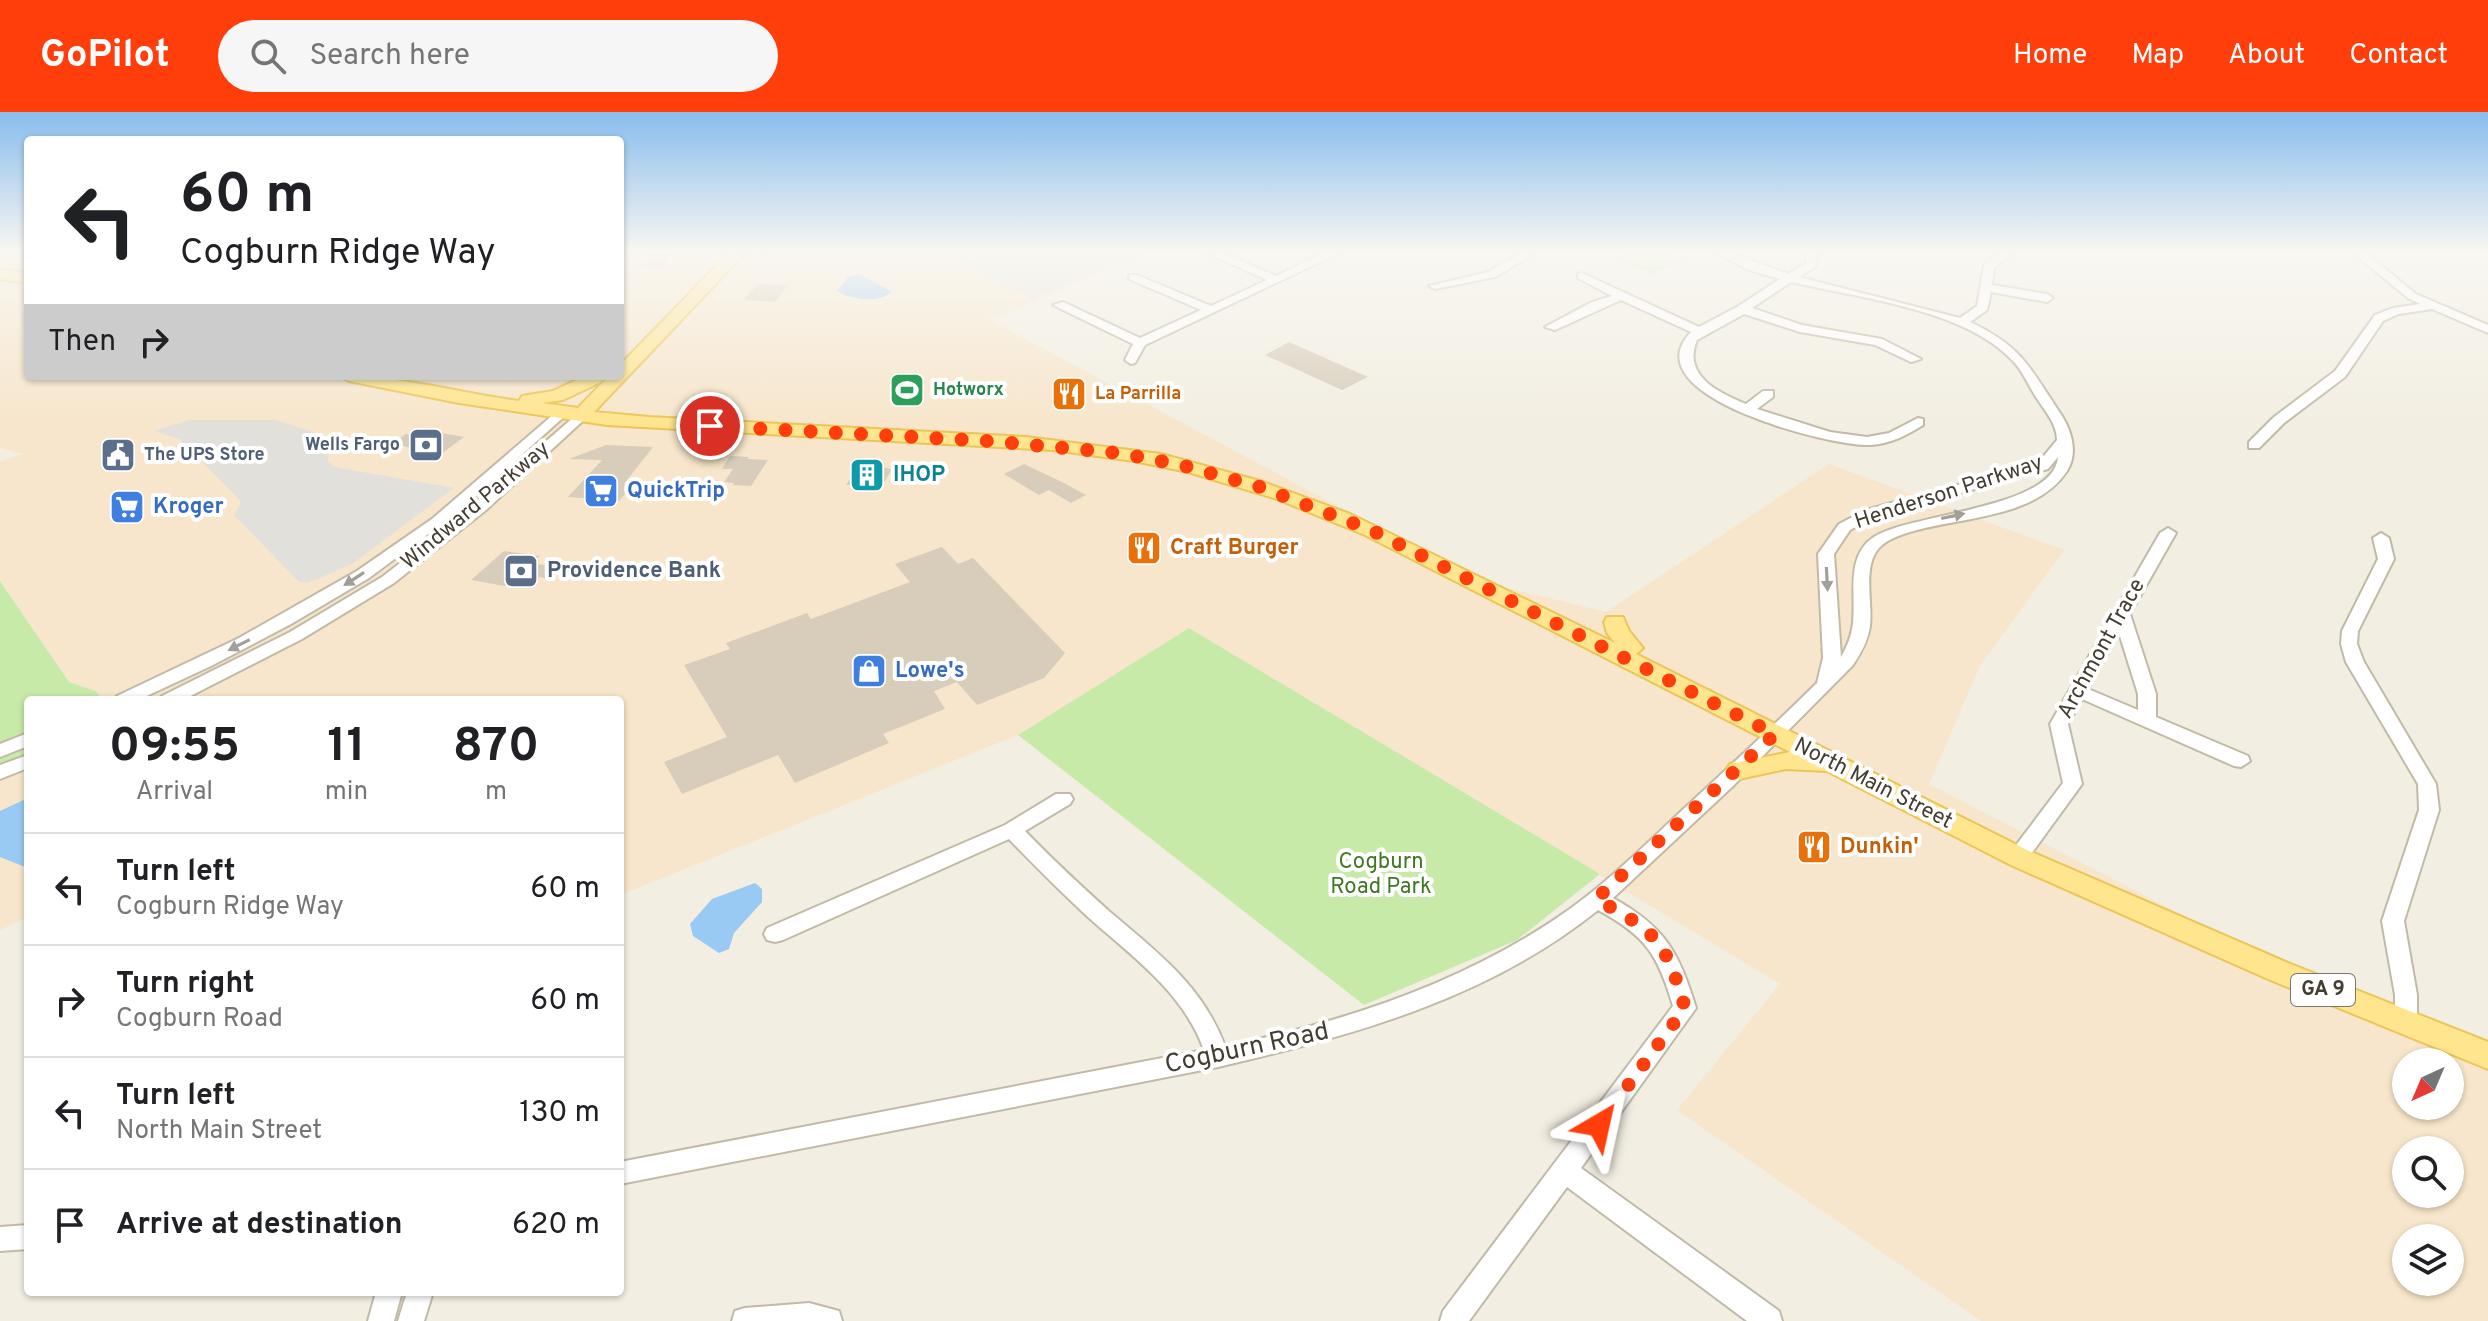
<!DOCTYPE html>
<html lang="en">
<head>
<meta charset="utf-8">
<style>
  :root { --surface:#fff; --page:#f6f6f6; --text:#202124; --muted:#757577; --line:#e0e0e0; --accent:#ff3e0c }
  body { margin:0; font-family:Overpass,sans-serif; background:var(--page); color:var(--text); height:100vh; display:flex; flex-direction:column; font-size:30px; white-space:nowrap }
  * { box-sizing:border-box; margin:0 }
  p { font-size:26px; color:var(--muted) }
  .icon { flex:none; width:44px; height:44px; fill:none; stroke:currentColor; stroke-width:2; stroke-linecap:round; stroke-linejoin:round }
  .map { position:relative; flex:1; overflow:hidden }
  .details { position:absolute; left:24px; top:584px; width:600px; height:600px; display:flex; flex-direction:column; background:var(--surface); border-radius:8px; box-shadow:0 2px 6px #0004 }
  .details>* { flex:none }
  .top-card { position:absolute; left:24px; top:24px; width:600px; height:244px; border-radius:8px; box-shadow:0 2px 6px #0004; background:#fff; color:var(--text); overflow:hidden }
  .needle { width:52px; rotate:224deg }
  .fabs { position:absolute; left:2392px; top:936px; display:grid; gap:16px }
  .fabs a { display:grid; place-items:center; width:72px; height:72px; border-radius:50%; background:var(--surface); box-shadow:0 2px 6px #0004; font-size:40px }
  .pin { position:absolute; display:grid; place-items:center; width:68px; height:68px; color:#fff; margin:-34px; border:4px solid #fff; border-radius:50%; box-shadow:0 2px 8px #0007 }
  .me { position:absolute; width:88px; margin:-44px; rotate:36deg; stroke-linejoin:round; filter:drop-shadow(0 0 6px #0008) }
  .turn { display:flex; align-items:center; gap:28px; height:168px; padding:0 24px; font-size:36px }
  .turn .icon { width:104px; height:104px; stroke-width:2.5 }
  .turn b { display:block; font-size:56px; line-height:68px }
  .then { display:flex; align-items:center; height:76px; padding:0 24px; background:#0003; gap:16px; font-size:30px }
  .eta { display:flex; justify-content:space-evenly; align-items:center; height:136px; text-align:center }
  .eta b { font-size:48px; font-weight:700; line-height:56px }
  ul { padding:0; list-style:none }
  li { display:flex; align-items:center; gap:24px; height:112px; padding:0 24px; border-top:2px solid var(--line) }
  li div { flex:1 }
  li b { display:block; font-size:30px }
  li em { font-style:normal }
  header { display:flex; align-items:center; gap:48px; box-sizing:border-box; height:112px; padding:0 40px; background:var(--accent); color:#fff }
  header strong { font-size:38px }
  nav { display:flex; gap:44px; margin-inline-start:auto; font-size:28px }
  .search { width:560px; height:72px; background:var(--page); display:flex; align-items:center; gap:20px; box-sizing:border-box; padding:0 28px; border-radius:44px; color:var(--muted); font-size:30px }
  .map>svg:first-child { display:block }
  .commercial { fill:#f7e6cb; fill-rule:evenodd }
  .green { fill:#c8eaa8 }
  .parking { fill:#e2e0db }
  .water { fill:#99caf4 }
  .building { fill:#d7cdba }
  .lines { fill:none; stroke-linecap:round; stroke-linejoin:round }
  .minor-casing { stroke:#c1baa7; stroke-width:4 }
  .major-casing { stroke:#eac658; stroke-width:4 }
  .minor { fill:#fff; fill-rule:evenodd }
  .major { fill:#ffe58e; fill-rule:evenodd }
  .oneway { fill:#a29e98 }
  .route { stroke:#ff3e0c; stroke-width:14; stroke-dasharray:0 25.2 }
  .labels { text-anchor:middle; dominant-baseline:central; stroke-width:8; stroke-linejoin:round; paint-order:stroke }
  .far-leisure-label { font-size:18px; font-weight:bold; fill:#27864d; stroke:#fff; text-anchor:start }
  .far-food-label { font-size:18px; font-weight:bold; fill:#c56008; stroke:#fff; text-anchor:start }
  .far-service-label { font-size:18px; font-weight:bold; fill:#4e5e75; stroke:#fff; text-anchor:end }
  .shield { fill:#fff; stroke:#7c7870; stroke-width:2 }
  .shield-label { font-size:20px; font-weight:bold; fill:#443e32 }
  .culture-label { font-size:22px; font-weight:bold; fill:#0d838f; stroke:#fff; text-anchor:start }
  .shop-label { font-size:22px; font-weight:bold; fill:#366cbe; stroke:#fff; text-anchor:start }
  .street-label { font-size:22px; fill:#443e32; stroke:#fff }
  .food-label { font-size:22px; font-weight:bold; fill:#c56008; stroke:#fff; text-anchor:start }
  .service-label { font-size:22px; font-weight:bold; fill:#4e5e75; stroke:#fff; text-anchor:start }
  .park-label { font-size:22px; fill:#3f7823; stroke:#fff }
  .near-street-label { font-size:26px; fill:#443e32; stroke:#fff }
</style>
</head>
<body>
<header>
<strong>GoPilot</strong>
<div class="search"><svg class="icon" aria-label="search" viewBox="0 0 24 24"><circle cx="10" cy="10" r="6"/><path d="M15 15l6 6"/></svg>Search here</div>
<nav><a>Home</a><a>Map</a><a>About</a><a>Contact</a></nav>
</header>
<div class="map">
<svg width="2488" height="1209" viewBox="0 0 2488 1209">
  <rect width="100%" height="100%" fill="#f2eee2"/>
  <g class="commercial">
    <path d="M0,141H28V264H620V141H1147L990,208L1362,407L1500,474L1606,500L1829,352L2064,438L1980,554L1929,672L2256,841L2488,929V1209H1981L1677,998L1780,872L1189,516L1018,623L620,783V588H101L95,579L69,570L0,469V350L23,342L0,336ZM2406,950H2450V994H2406ZM2406,1038H2450V1082H2406ZM2406,1126H2450V1170H2406Z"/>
    <path d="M28,644V805L0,818V656Z"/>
  </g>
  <g class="green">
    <path d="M1626,141H1668L1685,148L1653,162L1613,147Z"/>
    <path d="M0,469L69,570L96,579L101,588H28V644L0,656Z"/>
    <path d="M1189,516L1600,762L1517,828L1364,893L1018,623Z"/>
  </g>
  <g class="parking">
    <path d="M990,141H1140L1033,186L959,153Z"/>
    <path d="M189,308H276L325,324L330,329L328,349L334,355L454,376L352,452L308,471L299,470L234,403L241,391L239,387L179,327L154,319Z"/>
  </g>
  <g class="water">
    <path d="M859,162L892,180C879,191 851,188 837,179L848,165Z"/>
    <path d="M28,686V756L0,745V699Z"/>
    <path d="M755,771L762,777V790L734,821L729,837L719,841L693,824L690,812L712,787Z"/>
  </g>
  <g class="building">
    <path d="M651,141H674L662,157L637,155Z"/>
    <path d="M758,172L788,173L775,190L744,188Z"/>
    <path d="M1289,230L1368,265L1342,278L1265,243Z"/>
    <path d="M441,321L464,325L437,345L413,341L419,337L392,332L406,322L433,326Z"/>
    <path d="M606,333L653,335L624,372H633L619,389L568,385L602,348L569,347Z"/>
    <path d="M730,344L749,345L747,347L768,348L751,374L733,373L734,371L724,370L733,357H722Z"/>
    <path d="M1024,352L1062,370L1086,383L1071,391L1049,378L1039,383L1004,362Z"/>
    <path d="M859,353L881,355L892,357L883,372L846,373Z"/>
    <path d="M942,435L958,452L973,446L1065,541L1044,566L977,593L957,570L934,579L945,597L883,622L889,631L795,671L778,643L682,682L664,650L727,625L684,553L730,537L726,531L807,501L811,507L910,470L895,452Z"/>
    <path d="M504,439L540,444L531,451L562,456L551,467L520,462L505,474L471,468Z"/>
  </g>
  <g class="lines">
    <g class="minor-casing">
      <g id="minor">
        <path d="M1207,141H1223L1276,164L1324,141H1339L1145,233L1135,251L1131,252L1125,248L1133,232L1053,193L1063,190L1140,226L1201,198L1129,167V163H1137L1211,194L1267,168Z"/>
        <path d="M1521,141H1535L1495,165L1435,177L1429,174L1488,160Z"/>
        <path d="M1716,141H1731L1788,162L1806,151L1807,141H1818L1815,155L1799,165L1960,206L1977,194L1984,153L2000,141H2013L1994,156L1992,173L2047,182L2053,186L2047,190L1991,180L1987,198L1970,210C2021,234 2028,253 2058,298C2071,316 2079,340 2067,359C2037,405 1965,405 1917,418C1904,422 1888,426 1879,436C1862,455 1873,491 1870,514C1868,529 1861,541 1853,553L1733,674L1613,786C1665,815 1679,840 1696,896L1581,1056L1779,1199L1782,1209H1747L1567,1075L1469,1209H1440L1443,1199L1673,894C1658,843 1646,824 1598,798C1489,886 1352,924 1218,955L620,1072V1050L1204,938C1183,880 1133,845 1088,805C1061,780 1035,754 1009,727L783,828L775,830L767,828L764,822L767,816L1005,713L1056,682H1070L1073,687L1070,692L1025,719C1053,748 1081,774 1110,800C1158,841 1202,873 1225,934C1342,911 1457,873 1557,806C1600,777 1638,740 1676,704C1724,660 1771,616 1817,571L1823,546L1818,442L1839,412L1866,398L2038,351L2057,328C2057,312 2045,299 2036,285C2028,273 2023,259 2013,249C1965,197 1859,186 1791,170L1752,196L1802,213L1882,227L1921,247L1911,250L1875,233L1800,220L1744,202L1697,228C1682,264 1719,281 1746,292L1763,279H1773V285L1757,297L1830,320L1867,325L1889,321L1918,306L1923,307V313C1907,323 1890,332 1871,333C1832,335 1629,284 1691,220L1621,188L1555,218L1545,215L1592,190L1612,184L1578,166V162L1582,161L1699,215L1737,195L1780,167L1749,158ZM2058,345C2054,397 1911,401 1874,425C1843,445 1858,488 1852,517C1850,528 1846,536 1841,545L1834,442L1850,418L1876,404L2048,357Z"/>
        <path d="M2353,141H2366L2416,182L2488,213V221L2432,197L2399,202L2383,209L2345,265L2284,311L2259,336H2249V330L2274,305L2335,259L2375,203L2393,196L2420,192L2408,186Z"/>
        <path d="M561,296L568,300L566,303L458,400L369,466L291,512L211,554L138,588H114L117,584L239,526L357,459L432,407Z"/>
        <path d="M582,298L589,302L587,305L486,398L394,471L302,527L206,576L183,588H159L162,584L290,520L382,465L454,409Z"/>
        <path d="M2168,416L2176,421L2130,502L2156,582V605L2248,644L2250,649L2241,655L2234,654L2082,587L2068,612L2082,672L2031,742H2017L2014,737L2017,732L2063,671L2050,612L2160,421ZM2119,521L2138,582V598L2088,577Z"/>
        <path d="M2381,421L2389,426L2394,447L2358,519L2357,532L2364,550L2436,672L2439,698L2404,809L2417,883V912L2414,919L2406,921L2398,919L2395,912V883L2382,809L2419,698L2418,672L2346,550L2341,532L2342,519L2378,447L2373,426Z"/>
        <path d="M28,621V634L0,645V632Z"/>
        <path d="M28,643V656L0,667V653Z"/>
        <path d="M28,1113V1137L0,1139V1115Z"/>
        <path d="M376,1180H402L394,1209H368Z"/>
        <path d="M407,1180H433L424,1209H398Z"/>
        <path d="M809,1191L839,1199L842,1209H732L735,1199L745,1196Z"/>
      </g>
    </g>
    <g class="major-casing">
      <g id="major">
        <path d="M729,141H745L594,300L649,305L1026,325L1161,342L1260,369L1350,402L1615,531L1607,521L1604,510L1607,505H1623L1629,519L1643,536L1636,542L2029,739L2288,851L2488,930V957L2268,867L2011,753L1827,659L1786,657L1739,667L1730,664L1726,658L1730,652L1790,640L1365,423L1277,387L1188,360L1134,349L1053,338L607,313L459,291L349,269L340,264C400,264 460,281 519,289L522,284L553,279L585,264H605L603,269L563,288L542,291L578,296L609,264H620V253Z"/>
        <path d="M0,157L28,161V171L0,167Z"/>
      </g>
    </g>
    <use href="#minor" class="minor"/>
    <use href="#major" class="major"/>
  </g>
  <defs><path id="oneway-solid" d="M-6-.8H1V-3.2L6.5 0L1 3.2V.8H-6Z" transform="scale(2)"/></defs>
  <g class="oneway">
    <use href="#oneway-solid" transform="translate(1953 404) rotate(-12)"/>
    <use href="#oneway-solid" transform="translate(354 467) rotate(147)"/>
    <use href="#oneway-solid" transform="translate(1827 467) rotate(87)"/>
    <use href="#oneway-solid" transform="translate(239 533) rotate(153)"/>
  </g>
  <linearGradient id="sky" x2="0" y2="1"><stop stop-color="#88bded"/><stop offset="0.45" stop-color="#f9f7f2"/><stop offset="1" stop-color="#f9f7f2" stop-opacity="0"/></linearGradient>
  <rect width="2488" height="311" fill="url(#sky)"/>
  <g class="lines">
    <path class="route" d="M710,314L989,329L1119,341L1181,353L1260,375L1371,418L1775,622L1596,787C1658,821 1665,828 1685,896L1599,1013"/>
  </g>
  <defs>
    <g id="stadium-square" transform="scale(1.8)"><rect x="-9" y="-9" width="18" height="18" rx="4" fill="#2e9e5b" stroke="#fff"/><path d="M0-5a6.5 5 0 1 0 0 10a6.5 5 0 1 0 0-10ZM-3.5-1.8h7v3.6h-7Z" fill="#fff"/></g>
    <g id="restaurant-square" transform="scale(1.8)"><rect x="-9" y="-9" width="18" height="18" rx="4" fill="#e8710a" stroke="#fff"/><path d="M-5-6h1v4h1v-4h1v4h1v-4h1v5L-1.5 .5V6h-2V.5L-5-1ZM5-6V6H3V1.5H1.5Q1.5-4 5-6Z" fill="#fff"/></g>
    <g id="bank-square" transform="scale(1.8)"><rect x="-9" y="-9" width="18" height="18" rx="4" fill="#5c6f8a" stroke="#fff"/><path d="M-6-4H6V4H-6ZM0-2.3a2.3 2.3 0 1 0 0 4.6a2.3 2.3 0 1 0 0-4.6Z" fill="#fff"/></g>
    <g id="civic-square" transform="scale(1.8)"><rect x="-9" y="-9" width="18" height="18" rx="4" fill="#5c6f8a" stroke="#fff"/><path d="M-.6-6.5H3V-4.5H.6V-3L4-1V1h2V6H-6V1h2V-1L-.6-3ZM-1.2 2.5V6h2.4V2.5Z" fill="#fff"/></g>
    <g id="building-square" transform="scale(1.8)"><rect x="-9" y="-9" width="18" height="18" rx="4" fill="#0f9aa8" stroke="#fff"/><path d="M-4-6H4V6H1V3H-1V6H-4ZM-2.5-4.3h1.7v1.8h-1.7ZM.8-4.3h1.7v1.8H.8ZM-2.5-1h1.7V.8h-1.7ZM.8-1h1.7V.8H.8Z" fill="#fff"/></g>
    <g id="supermarket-square" transform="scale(1.8)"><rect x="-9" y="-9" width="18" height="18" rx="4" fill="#3f7fe0" stroke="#fff"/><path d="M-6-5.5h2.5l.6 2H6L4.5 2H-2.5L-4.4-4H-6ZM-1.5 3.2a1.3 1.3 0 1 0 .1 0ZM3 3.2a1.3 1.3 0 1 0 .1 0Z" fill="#fff"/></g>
    <g id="shop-square" transform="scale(1.8)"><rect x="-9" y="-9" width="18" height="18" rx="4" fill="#3f7fe0" stroke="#fff"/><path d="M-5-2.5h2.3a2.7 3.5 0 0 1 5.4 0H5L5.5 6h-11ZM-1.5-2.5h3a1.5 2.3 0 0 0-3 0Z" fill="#fff"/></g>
  </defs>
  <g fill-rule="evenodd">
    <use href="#stadium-square" x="907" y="278"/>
    <use href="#restaurant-square" x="1069" y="282"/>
    <use href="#bank-square" x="426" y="333"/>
    <use href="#civic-square" x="118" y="343"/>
    <use href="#building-square" x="867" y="363"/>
    <use href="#supermarket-square" x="601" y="379"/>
    <use href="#supermarket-square" x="127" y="395"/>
    <use href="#restaurant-square" x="1144" y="436"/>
    <use href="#bank-square" x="521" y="459"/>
    <use href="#shop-square" x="869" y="559"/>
    <use href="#restaurant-square" x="1814" y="735"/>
  </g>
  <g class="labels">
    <g class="far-leisure-label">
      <text x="933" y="278">Hotworx</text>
    </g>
    <g class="far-food-label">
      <text x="1095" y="282">La Parrilla</text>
    </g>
    <g class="far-service-label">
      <text x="400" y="333">Wells Fargo</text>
      <text x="144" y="343" text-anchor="start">The UPS Store</text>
    </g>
    <rect class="shield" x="2291" y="862" width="64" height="32" rx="6"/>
    <g class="shield-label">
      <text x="2323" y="878">GA 9</text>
    </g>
    <g class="culture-label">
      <text x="893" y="363">IHOP</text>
    </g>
    <g class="shop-label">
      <text x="627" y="379">QuickTrip</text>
      <text x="153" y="395">Kroger</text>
      <text x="895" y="559">Lowe's</text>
    </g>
    <g class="street-label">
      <text transform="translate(1949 381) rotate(-18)">Henderson Parkway</text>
      <text transform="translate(476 394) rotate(-40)">Windward Parkway</text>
      <text transform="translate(2102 537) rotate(-61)">Archmont Trace</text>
      <text transform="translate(1873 672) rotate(27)">North Main Street</text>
    </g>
    <g class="food-label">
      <text x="1170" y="436">Craft Burger</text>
      <text x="1840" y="735">Dunkin'</text>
    </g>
    <g class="service-label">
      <text x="547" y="459">Providence Bank</text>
    </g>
    <g class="park-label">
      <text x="1381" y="750">Cogburn<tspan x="1381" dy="25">Road Park</tspan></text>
    </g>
    <g class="near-street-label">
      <text transform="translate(1247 937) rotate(-12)">Cogburn Road</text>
    </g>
  </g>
</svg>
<div class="fabs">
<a><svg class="needle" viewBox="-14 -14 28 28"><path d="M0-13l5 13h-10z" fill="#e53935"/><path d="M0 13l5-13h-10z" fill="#757577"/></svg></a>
<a><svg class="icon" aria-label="search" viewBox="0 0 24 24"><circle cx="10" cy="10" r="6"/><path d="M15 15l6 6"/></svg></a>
<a><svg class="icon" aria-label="layers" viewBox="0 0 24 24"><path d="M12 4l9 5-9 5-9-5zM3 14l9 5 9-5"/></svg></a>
</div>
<div class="pin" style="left:710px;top:314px;background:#d93025"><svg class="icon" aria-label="arrive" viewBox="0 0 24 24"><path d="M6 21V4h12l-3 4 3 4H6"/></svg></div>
<svg class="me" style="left:1599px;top:1013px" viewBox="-20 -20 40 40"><path d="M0-17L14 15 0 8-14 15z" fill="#ff3e0c" stroke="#fff" stroke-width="4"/></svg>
<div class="top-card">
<div class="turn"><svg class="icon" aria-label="left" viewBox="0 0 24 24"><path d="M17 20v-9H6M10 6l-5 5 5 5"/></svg><div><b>60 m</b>Cogburn Ridge Way</div></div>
<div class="then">Then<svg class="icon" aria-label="right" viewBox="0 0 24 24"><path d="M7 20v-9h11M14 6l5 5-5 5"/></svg></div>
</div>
<section class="details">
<div class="eta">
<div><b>09:55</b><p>Arrival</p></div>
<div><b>11</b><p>min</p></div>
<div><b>870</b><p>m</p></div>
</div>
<ul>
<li><svg class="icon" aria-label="left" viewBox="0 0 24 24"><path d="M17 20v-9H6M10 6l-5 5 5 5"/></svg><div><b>Turn left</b><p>Cogburn Ridge Way</p></div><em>60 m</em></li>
<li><svg class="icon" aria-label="right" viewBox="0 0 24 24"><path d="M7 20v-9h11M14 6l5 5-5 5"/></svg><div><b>Turn right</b><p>Cogburn Road</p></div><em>60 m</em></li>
<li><svg class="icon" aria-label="left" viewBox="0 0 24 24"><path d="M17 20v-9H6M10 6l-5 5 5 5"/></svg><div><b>Turn left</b><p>North Main Street</p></div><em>130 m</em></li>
<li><svg class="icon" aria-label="arrive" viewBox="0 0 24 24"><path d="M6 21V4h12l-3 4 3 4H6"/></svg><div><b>Arrive at destination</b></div><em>620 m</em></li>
</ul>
</section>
</div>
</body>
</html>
